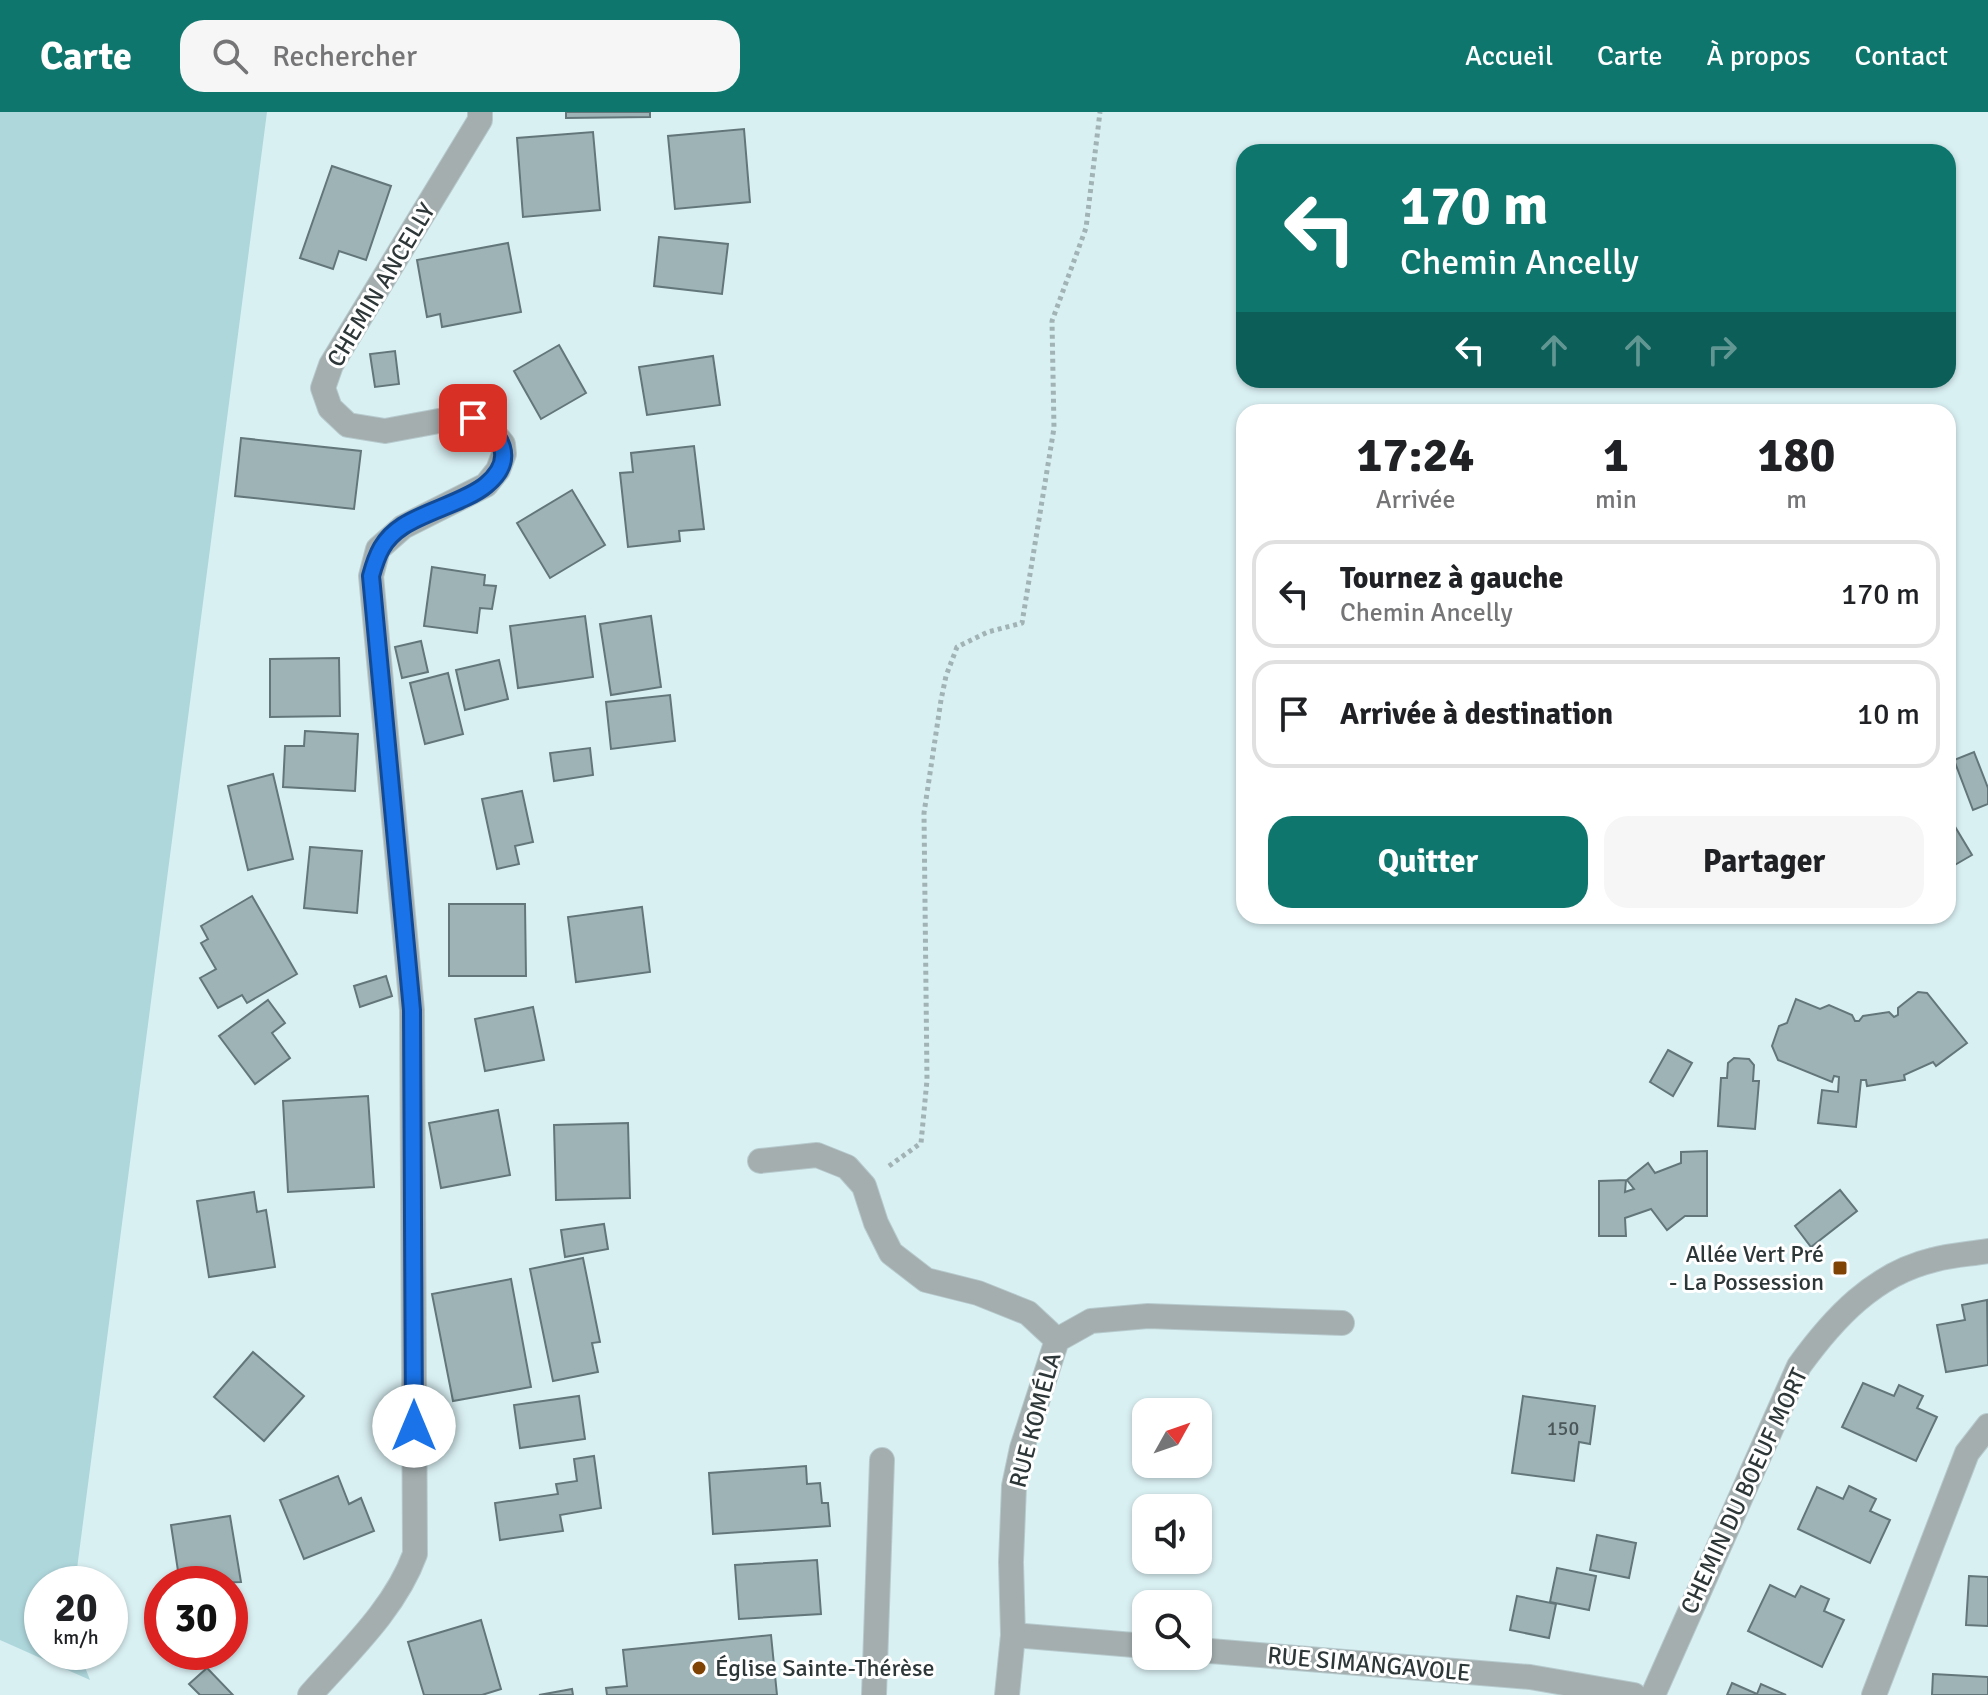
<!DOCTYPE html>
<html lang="fr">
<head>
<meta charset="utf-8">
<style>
  :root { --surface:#fff; --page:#f6f6f6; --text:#202124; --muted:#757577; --line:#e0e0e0; --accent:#0f766e }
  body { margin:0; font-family:Signika,sans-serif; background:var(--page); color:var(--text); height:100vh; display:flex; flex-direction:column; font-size:30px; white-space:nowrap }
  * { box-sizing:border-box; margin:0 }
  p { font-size:26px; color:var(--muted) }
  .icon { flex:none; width:44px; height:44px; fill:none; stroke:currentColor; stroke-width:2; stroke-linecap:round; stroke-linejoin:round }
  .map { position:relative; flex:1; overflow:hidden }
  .sheet { position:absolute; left:1236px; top:292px; width:720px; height:520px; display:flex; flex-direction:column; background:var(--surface); border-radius:24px; box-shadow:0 2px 6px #0004 }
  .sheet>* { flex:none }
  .guide { position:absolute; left:1236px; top:32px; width:720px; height:244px; border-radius:24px; box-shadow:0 2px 6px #0004; background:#0f766e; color:#fff; overflow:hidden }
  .needle { width:52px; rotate:50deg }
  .controls { position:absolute; left:1132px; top:1286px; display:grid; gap:16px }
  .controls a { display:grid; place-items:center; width:80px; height:80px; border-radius:16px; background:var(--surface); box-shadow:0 2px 6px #0004; font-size:40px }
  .speed { position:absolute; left:24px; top:1454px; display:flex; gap:16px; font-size:40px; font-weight:700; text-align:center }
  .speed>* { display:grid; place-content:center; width:104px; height:104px; border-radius:50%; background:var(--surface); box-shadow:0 2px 6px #0004; line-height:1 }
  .speed small { font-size:20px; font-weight:400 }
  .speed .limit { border:12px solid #d22; background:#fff; color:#111 }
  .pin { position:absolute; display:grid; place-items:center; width:68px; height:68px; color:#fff; margin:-34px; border-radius:16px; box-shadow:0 4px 12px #0006 }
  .me { position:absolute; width:88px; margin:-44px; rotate:0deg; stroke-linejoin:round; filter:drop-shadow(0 0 6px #0008) }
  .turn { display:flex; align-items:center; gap:28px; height:168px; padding:0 32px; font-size:36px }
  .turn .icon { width:104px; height:104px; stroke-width:2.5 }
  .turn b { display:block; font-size:56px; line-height:68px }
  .lanes { display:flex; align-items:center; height:76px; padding:0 32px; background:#0003; justify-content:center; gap:40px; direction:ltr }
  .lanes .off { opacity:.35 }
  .eta { display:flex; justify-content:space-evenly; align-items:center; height:136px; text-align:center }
  .eta b { font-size:48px; font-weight:700; line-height:56px }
  .primary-button { display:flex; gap:16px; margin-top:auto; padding:16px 32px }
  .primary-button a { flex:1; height:92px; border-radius:24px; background:var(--accent); color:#fff; font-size:32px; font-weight:700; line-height:92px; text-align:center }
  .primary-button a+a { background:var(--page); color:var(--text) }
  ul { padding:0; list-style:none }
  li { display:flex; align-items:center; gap:24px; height:108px; margin:0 16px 12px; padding:0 16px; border:4px solid var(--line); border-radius:24px }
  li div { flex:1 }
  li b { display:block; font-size:30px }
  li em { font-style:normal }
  header { display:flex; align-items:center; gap:48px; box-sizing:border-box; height:112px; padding:0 40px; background:var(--accent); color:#fff }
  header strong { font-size:38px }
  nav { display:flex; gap:44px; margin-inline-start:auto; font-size:28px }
  .search { width:560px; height:72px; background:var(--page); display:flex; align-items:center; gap:20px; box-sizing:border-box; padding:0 28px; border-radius:24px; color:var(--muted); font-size:30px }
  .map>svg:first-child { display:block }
  .green { fill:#aed7dc }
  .building { fill:#9db3b6; stroke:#63777a; stroke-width:2 }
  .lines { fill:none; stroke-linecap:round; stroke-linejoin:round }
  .minor-casing { stroke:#b7cbce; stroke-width:26 }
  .path { stroke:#a1b3b5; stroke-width:5; stroke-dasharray:4 4; stroke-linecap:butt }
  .minor { stroke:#a4aeaf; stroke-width:24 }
  .route-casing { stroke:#114b97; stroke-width:20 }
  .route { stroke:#1a73e8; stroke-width:14 }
  .poi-dot { fill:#814303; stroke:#fff; stroke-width:3 }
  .labels { text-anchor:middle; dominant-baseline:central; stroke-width:6; stroke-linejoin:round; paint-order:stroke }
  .number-label { font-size:20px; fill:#4a5658 }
  .street-label { font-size:24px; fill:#2e3738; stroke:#fff }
  .poi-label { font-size:24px; fill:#2e3738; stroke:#fff; text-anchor:end }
</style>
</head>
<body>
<header>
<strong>Carte</strong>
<div class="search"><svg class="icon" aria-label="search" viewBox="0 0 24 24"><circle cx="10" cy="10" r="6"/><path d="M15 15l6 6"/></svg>Rechercher</div>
<nav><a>Accueil</a><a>Carte</a><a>À propos</a><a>Contact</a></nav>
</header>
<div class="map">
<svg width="1988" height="1583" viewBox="0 0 1988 1583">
  <rect width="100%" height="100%" fill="#d9f0f3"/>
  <path class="green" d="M0,0H267L75,1472H42V1540H79L90,1568L0,1528Z"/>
  <g class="building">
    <path d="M566,0H650V5L566,6Z"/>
    <path d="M744,17L750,90L675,97L668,24Z"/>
    <path d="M593,20L600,98L523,105L517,26Z"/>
    <path d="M332,54L391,74L366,148L339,139L333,157L300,146Z"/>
    <path d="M659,125L728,132L722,182L654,174Z"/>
    <path d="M508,131L521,200L442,215L440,202L427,205L417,148Z"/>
    <path d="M559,233L586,281L541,307L514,259Z"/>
    <path d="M395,239L399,272L375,275L370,242Z"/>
    <path d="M713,244L720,293L647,303L639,255Z"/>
    <path d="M241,326L361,339L354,397L235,384Z"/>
    <path d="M694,334L704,417L679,419L680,429L628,435L620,361L633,360L631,341Z"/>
    <path d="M572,378L605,433L550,466L517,411Z"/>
    <path d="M432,455L485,463L484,473L496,474L492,497L480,496L477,521L424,514Z"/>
    <path d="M585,504L593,565L518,576L510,514Z"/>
    <path d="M651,504L661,575L611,583L600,512Z"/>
    <path d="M421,529L428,560L402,566L395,535Z"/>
    <path d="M339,546L340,604L270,605V547Z"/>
    <path d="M499,548L508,587L465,598L456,558Z"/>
    <path d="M448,561L463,622L425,632L410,571Z"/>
    <path d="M670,583L675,629L611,637L606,590Z"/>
    <path d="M305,619L358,622L355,679L283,675L285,634H304Z"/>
    <path d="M590,636L593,663L554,669L550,641Z"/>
    <path d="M1974,640L1988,676V692L1973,698L1954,648Z"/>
    <path d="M273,662L293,747L248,758L228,674Z"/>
    <path d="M522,679L533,730L515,734L519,752L497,757L482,687Z"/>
    <path d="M1948,703L1972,743L1953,754L1948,746Z"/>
    <path d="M310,735L362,739L357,801L304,796Z"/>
    <path d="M252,784L297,862L247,891L242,883L218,896L200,866L216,857L201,831L208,827L201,814Z"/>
    <path d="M449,792H525L526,864H449Z"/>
    <path d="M642,795L650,860L576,870L568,805Z"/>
    <path d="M386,864L392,884L360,895L354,874Z"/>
    <path d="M1918,880L1927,881L1967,931L1936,954L1933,950L1904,963L1905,968L1867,974L1866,968H1861L1856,1015L1818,1011L1822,978L1838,980L1839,965L1834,964L1832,970L1778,948L1772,934L1779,914L1787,911L1796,887L1820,897L1829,893L1852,903L1855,909H1859L1863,904L1889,900L1894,905L1898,903V896Z"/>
    <path d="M268,888L285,911L272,921L290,946L255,972L219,924Z"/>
    <path d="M533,895L544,948L485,959L475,907Z"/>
    <path d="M1668,938L1692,951L1673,984L1650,970Z"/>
    <path d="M1734,946L1749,947L1754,953L1753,969H1759L1755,1017L1718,1014L1721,966H1727L1728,951Z"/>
    <path d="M368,984L374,1075L288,1080L283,989Z"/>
    <path d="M498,998L510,1063L441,1076L429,1011Z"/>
    <path d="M628,1011L630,1086L556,1088L554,1013Z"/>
    <path d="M1707,1039V1104H1685L1667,1118L1651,1097L1625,1106L1626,1124H1599V1069L1626,1068L1625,1080L1634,1077L1627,1068L1648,1051L1655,1061L1681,1051V1040Z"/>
    <path d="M1840,1078L1857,1099L1811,1135L1795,1114Z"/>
    <path d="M254,1080L257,1100L266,1098L275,1155L209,1165L197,1089Z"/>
    <path d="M604,1112L608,1137L565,1145L561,1118Z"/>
    <path d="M583,1146L600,1230L592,1231L598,1260L553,1269L530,1157Z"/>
    <path d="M511,1167L531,1275L453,1289L432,1182Z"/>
    <path d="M1987,1188L1988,1253L1946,1260L1937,1213L1965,1208L1962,1193Z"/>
    <path d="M253,1240L304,1284L264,1329L214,1285Z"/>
    <path d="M1863,1271L1894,1284L1899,1273L1923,1284L1917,1296L1937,1305L1916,1349L1842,1315Z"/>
    <path d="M579,1284L585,1327L520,1336L514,1293Z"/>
    <path d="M1523,1284L1595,1294L1590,1332L1579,1330L1574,1369L1512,1361Z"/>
    <path d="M594,1344L601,1396L560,1403L563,1419L500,1428L495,1391L558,1382L556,1372L577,1369L574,1347Z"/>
    <path d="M806,1354L807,1372L820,1371L822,1391H828L830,1414L713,1422L709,1361Z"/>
    <path d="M338,1364L349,1392L361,1386L374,1419L304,1447L280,1388Z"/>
    <path d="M1849,1374L1876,1387L1870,1399L1890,1408L1870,1451L1798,1417L1817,1375L1843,1387Z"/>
    <path d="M230,1404L241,1470L180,1472L171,1413Z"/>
    <path d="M1597,1423L1636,1431L1629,1466L1590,1458Z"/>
    <path d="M817,1448L821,1502L739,1507L735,1453Z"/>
    <path d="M1557,1456L1596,1464L1589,1498L1550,1490Z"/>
    <path d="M1969,1464L1988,1465V1514L1966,1513Z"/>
    <path d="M1770,1473L1795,1485L1801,1474L1829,1487L1824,1499L1844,1508L1822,1555L1748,1519Z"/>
    <path d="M1517,1484L1556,1492L1549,1526L1510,1518Z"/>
    <path d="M481,1508L501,1577L482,1583H424L408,1530Z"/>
    <path d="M771,1523L777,1583H607L606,1576L627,1574L623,1538Z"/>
    <path d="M207,1556L233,1583H200L189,1572Z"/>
    <path d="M1933,1562L1988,1565V1583H1932Z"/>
    <path d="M1732,1571L1757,1582L1761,1572L1786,1583H1727Z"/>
    <path d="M572,1577L573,1583H539Z"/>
  </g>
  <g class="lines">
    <g class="minor-casing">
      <g id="minor">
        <path d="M760,1049L817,1043L847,1055L864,1074L876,1111L891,1141L926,1168L978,1181L1028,1201L1057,1228"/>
        <path d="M1013,1523L1146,1534"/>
        <path d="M1198,1538L1530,1565L1634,1583"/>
        <path d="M310,1583C348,1540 395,1497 415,1442L412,898L371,464L378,437L403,415L486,373L498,358L504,342L503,332L487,313L473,306H455L385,319L348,313L330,296L323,276L331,253L480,8V0"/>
        <path d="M874,1583L882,1348"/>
        <path d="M1007,1583L1013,1523L1011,1450L1014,1374L1022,1336L1057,1228L1091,1209L1148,1204L1342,1211"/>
        <path d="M1653,1583L1799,1254C1833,1207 1874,1162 1933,1148C1950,1143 1970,1142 1988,1139"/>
        <path d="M1874,1583L1967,1341L1988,1314"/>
      </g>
    </g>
    <path class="path" d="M889,1054L921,1031L927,968L924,701L941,588L946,564L957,535L988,520L1022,511L1054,316L1052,209L1086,116L1100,0"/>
    <use href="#minor" class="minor"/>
  </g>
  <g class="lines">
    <g class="route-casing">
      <path id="route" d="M414,1314L412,898L371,464C377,442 383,427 403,414C426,399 467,389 486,373C517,347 502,321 473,306"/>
    </g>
    <use href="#route" class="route"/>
  </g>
  <g class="poi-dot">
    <rect x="1832" y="1148" width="16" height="16" rx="4"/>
    <circle cx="699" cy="1556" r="8"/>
  </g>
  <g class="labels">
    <g class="number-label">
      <text x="1563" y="1316">150</text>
    </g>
    <g class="street-label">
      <text transform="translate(381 173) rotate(-59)">CHEMIN ANCELLY</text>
      <text transform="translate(1035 1308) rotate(-75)">RUE KOMÉLA</text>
      <text transform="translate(1744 1379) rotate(-65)">CHEMIN DU BOEUF MORT</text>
      <text transform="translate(1369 1552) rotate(5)">RUE SIMANGAVOLE</text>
    </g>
    <g class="poi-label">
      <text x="1824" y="1142">Allée Vert Pré<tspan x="1824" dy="28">- La Possession</tspan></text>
      <text x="715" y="1556" text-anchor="start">Église Sainte-Thérèse</text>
    </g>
  </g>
</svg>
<div class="controls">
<a><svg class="needle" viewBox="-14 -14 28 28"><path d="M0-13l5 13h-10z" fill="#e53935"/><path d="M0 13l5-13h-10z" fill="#757577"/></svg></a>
<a><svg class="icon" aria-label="sound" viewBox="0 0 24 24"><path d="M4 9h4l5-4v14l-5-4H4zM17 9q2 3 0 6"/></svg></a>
<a><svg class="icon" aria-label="search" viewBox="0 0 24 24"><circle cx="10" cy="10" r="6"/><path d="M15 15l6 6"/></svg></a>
</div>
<div class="speed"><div>20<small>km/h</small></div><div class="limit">30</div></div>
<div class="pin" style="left:473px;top:306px;background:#d93025"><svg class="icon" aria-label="arrive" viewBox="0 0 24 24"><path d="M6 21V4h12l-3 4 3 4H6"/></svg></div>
<svg class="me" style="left:414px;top:1314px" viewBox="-20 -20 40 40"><circle r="19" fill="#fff"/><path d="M0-13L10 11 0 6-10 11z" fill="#1a73e8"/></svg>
<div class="guide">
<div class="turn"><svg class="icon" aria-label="left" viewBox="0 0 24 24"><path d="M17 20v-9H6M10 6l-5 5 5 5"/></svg><div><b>170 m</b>Chemin Ancelly</div></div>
<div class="lanes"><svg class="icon" aria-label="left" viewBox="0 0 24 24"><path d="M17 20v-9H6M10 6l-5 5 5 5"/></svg><svg class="icon off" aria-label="ahead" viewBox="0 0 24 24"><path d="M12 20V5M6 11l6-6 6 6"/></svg><svg class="icon off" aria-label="ahead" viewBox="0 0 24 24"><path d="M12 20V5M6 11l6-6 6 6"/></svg><svg class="icon off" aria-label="right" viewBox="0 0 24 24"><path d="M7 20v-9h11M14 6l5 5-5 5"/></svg></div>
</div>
<section class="sheet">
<div class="eta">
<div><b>17:24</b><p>Arrivée</p></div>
<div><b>1</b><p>min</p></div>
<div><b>180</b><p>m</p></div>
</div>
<ul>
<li><svg class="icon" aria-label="left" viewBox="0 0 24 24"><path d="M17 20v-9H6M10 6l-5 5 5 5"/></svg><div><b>Tournez à gauche</b><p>Chemin Ancelly</p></div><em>170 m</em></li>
<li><svg class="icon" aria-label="arrive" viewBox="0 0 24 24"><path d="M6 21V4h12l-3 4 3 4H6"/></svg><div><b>Arrivée à destination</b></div><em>10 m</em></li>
</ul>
<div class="primary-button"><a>Quitter</a><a>Partager</a></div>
</section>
</div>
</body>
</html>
